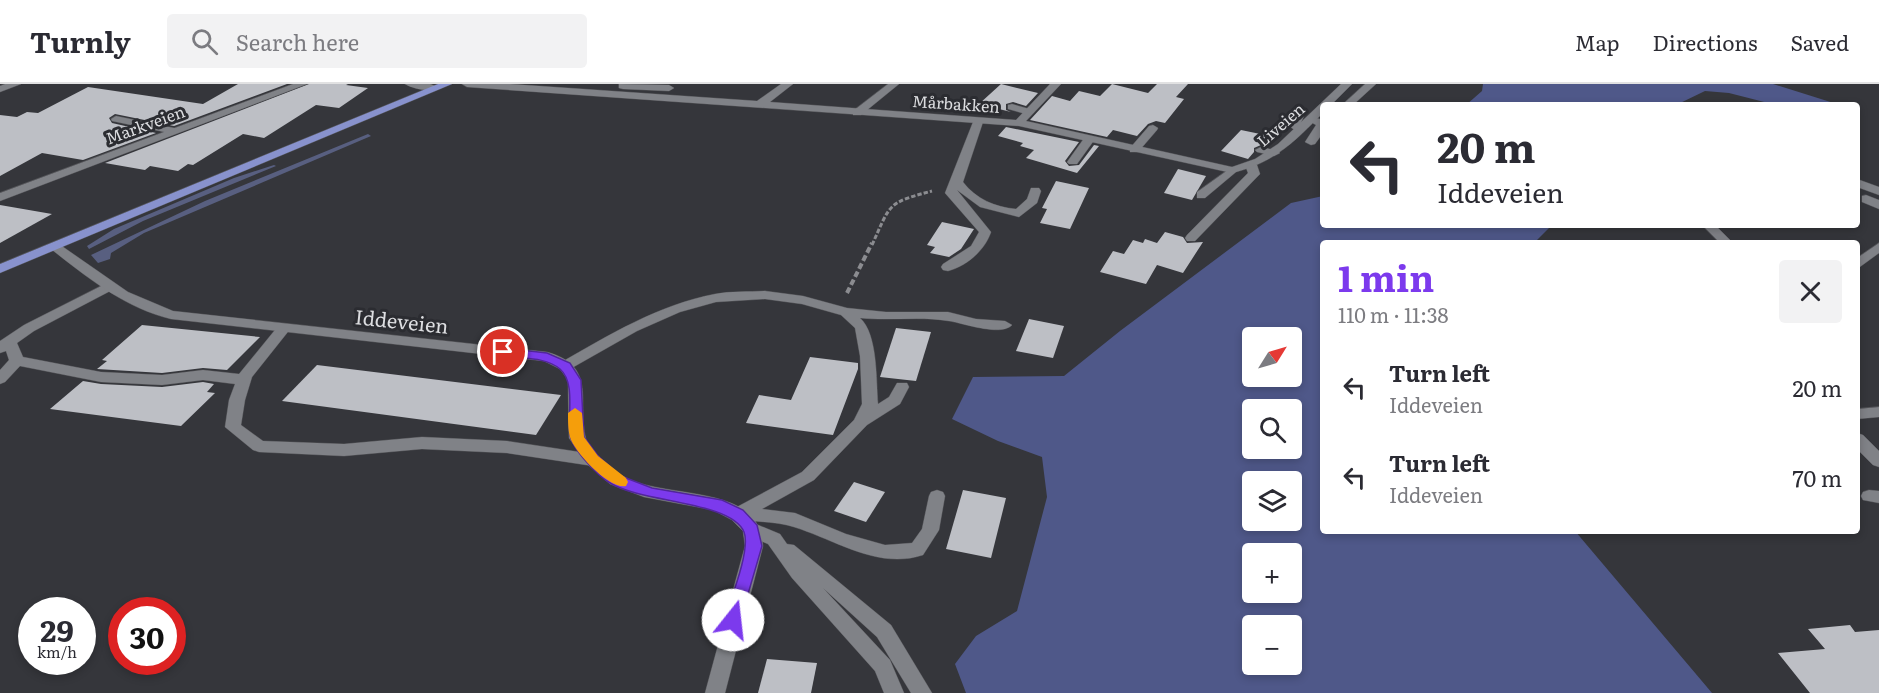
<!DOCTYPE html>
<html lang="en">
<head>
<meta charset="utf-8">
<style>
  :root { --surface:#fff; --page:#f2f2f3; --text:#2b2b33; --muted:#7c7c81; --line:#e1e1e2; --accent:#7c3aed }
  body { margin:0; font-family:Literata,serif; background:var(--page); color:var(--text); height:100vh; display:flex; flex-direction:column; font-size:22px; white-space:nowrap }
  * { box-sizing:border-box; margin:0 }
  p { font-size:20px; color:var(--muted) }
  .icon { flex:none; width:33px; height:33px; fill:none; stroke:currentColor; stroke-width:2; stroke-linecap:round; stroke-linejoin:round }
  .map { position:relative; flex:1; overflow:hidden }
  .details { position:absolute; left:1320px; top:156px; width:540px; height:294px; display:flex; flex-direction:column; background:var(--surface); border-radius:6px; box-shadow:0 3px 9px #0003 }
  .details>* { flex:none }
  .top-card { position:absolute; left:1320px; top:18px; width:540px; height:126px; border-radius:6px; box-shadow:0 3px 9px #0003; background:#fff; color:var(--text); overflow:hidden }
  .needle { width:39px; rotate:53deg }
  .fabs { position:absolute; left:1242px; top:243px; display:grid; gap:12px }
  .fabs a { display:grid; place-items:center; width:60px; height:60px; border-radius:6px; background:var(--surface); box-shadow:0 3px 9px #0003; font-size:30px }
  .speed { position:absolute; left:18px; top:513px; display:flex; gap:12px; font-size:30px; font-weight:700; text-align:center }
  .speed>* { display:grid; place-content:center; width:78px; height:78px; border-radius:50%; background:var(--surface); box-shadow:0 3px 9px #0003; line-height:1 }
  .speed small { font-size:15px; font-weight:400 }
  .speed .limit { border:9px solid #d22; background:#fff; color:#111 }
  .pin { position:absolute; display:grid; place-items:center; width:51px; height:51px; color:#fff; margin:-26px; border:3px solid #fff; border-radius:50%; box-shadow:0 2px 6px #0007 }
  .me { position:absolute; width:66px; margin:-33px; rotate:16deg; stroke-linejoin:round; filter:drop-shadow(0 0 4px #0008) }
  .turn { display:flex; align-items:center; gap:21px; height:126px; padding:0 18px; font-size:27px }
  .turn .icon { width:78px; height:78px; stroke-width:2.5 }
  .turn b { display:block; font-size:42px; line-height:51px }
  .round { display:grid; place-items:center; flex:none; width:63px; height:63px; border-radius:6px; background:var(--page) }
  .overview { display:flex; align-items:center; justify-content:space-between; height:102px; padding:0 18px }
  h1 { font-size:36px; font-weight:700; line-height:45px; color:var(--accent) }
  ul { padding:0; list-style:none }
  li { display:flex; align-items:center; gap:18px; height:90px; padding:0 18px }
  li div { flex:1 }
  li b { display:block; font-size:22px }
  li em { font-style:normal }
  header { display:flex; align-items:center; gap:36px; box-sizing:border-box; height:84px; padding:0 30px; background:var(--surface); border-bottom:2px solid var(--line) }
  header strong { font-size:28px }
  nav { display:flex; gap:33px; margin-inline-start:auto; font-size:21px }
  .search { width:420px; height:54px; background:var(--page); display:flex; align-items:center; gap:15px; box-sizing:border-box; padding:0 21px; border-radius:6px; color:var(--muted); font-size:22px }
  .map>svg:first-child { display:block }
  .green { fill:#585f80 }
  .forest { fill:#4f5889; fill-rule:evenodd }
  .building { fill:#bdbfc5 }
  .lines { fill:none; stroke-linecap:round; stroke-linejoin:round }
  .lane-casing { stroke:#525357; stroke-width:1 }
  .street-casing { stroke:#525357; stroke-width:1 }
  .primary-casing { stroke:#525357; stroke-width:1 }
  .path-far1 { stroke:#8b8c90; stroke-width:3; stroke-dasharray:4.5 2; stroke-linecap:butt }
  .path { stroke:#8b8c90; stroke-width:4; stroke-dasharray:6 3; stroke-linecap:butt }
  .lane { fill:#808287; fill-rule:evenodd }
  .street { fill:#808287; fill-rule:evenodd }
  .primary { fill:#8892cd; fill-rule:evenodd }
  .route { fill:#7c3aed; stroke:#51269a; stroke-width:1.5 }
  .slow { fill:#f59e0b }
  .labels { text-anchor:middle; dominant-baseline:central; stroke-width:6; stroke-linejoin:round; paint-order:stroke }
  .far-street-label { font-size:16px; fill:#dcdde0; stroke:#2b2c31 }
  .street-label { font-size:20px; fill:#dcdde0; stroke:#2b2c31 }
</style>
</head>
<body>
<header>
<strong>Turnly</strong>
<div class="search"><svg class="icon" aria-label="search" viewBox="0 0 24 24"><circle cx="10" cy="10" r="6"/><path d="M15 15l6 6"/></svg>Search here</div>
<nav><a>Map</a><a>Directions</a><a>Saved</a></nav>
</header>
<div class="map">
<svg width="1879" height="609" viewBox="0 0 1879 609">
  <rect width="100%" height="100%" fill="#35363b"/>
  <g class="green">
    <path d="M368,50L371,52L144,149L111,169L110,175L98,179L91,171L205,117Z"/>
    <path d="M274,81L276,82L143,137L89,165L87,162L114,145L234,94Z"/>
  </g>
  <g class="forest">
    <path d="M1483,0H1773L1840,21H1776L1729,9L1705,7L1676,21H1466L1482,7Z"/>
    <path d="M1323,112V141H1552L1534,159H1323V447H1575L1712,609H966L955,580L976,552L1017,527L1047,413L1042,373L998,357L952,335L973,293L1064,292L1120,247L1291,119ZM1252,254H1292V292H1252ZM1252,326H1292V364H1252ZM1252,398H1292V436H1252ZM1252,470H1292V508H1252ZM1252,542H1292V580H1252Z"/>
  </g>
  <g class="building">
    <path d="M238,0H287L174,42L115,30L109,34L112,39L156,49L83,76L42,69L0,92V31L17,33L27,28L38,29L88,3L203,20Z"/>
    <path d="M309,0H348L346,1L368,4L339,24L316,21L264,54L243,50L193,81L188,80L178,87L150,82L145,86L105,79Z"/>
    <path d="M1001,0L1038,9L1026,22L1013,18L1006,20V26L1011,28L979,20Z"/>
    <path d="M1112,0L1148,9L1157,0H1188L1176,13L1184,15L1165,39L1156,37L1148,40L1137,52L1113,46L1107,53L1030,36L1052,12L1070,17L1079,7L1100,12Z"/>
    <path d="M1006,43L1079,58L1065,77L1069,82L1079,81L1094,61L1099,62L1077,89L1026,74L1034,66L1020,62L1023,59L998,52Z"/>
    <path d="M1241,46L1270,52L1261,61L1254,64V68L1248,75L1221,67Z"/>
    <path d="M1178,85L1206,92L1192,116L1164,109Z"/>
    <path d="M1056,97L1089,104L1070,145L1040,139L1047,125L1042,124Z"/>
    <path d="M0,121L52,130L0,159Z"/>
    <path d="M942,138L974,145L961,165L949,173L930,169L935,163L927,161Z"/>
    <path d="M1165,148L1183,153L1187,159L1203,158L1183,189L1157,181L1146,200L1100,188L1113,167L1124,170L1133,156L1143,159L1145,155L1157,159Z"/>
    <path d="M1029,235L1064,242L1053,274L1016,267Z"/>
    <path d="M142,241L260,253L227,286L203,284L162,289L97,285L107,277L102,276Z"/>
    <path d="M896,244L931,248L916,297L880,293Z"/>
    <path d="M810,273L858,279V285L833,351L746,339L759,311L791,316Z"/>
    <path d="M317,281L561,311L536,351L282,317Z"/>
    <path d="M83,297L101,300L162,303L203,298L214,300L207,308L215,309L181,342L50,325Z"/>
    <path d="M854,398L885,408L866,438L834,427Z"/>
    <path d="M963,406L1006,414L991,474L946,465Z"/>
    <path d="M1850,541L1855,548L1879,546V609H1810L1778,569L1825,565L1808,545Z"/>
    <path d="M767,575L817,579L811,609H758Z"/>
  </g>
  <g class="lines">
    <g class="lane-casing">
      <g id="lane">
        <path d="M619,0L669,1L674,4L669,7L623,5L619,4Z"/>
        <path d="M888,0H899L861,31H853V27Z"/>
        <path d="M1365,0H1376L1353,21H1342Z"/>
        <path d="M1012,20L1033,26L1034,28L1029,31L1008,25V21Z"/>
        <path d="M1301,24L1306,27L1300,41L1304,46L1299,49L1289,42L1296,27Z"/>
        <path d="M116,32L174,44L179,47L174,50L112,37L111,35Z"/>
        <path d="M1310,32L1323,36V49L1315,60L1311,61L1305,58L1316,41L1305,35Z"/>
        <path d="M978,35L983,38L963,98C976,115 995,123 1016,125L1027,115L1031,104H1039L1041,107L1037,119L1019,133L980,123L957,106L991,148C985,166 967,182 948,187L943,186L941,183L943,180L971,162L979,148L945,109L973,38Z"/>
        <path d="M1153,41L1158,44L1157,46L1138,68H1130V64L1149,42Z"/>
        <path d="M1089,52L1095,55L1077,80H1069L1067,78L1085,53Z"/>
        <path d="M1261,63L1278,67L1280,69L1274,72L1257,68L1255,66Z"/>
        <path d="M1251,78L1257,81L1260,90L1258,92L1195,157H1187L1185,154L1187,151L1248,89L1245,81Z"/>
        <path d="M1232,83L1238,86L1236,88L1205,114H1197V108Z"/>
        <path d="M1857,95L1879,103V111L1857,103Z"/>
        <path d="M1866,111L1879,116V125L1862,118V112Z"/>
        <path d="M1702,141H1715L1733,159H1720Z"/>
        <path d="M109,198L114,199L116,202L114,205L34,247L17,259L23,273L101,288L162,291L203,286L239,290L279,241L284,240L291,244L252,293L245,316L241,341L263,357L344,360L422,353L507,357L593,370L599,372L601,376L599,380L593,382L507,369L422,365L344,372L259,368L253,366L225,343L229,316L235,300L203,296L162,301L101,298L20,282L5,298L0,300V286L9,276L6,267L0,269V257L24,241Z"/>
        <path d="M765,207L803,212L847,224L886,228H948L976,235L1005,237L1012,241C1001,253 963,239 949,237C921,232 889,237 860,234C878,250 876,296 878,320L889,313L897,299H907L909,303L900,320L867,341L814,396L762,425L795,429L846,450L885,461L912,459L922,445L929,412L931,408L937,406L943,408L945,412L939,446L923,471C878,486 836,456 794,443C779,438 760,438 743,436H732L729,431L735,424L802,388L854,336L862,320L860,272L855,244L841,231L802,220L765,215L716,218L680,228L637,247L570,285L565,287L558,282L560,279C609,251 658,221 715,210C731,207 749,208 765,207Z"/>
        <path d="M1879,323V333L1857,335V325Z"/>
        <path d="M1869,406L1879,407V419L1863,416L1861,412L1863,408Z"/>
        <path d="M751,438L780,450L787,460L794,461L891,541L932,609H911L877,553L823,504L890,576L904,609H884L875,587L792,494L768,460L745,450L742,445L745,440Z"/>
      </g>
    </g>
    <g class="street-casing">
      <g id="street">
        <path d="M5,0H21L0,8V2Z"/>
        <path d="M293,0H307L0,117V109Z"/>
        <path d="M405,0H430L441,4C433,9 413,5 405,0Z"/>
        <path d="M462,0H510L757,17L781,0H793L770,18L1016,36L1050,0H1061L1026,37L1232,83L1255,75L1278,60L1341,0H1352L1331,21H1323V29C1294,58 1274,79 1232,89L1019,42L467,3Z"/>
        <path d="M56,158L128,208L173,227L547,268C596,282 578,314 585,351C587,365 609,383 621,391C656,414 742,401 759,444C761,449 762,456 763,462L725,609H705L745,462L743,447L732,436L713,426L644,413L610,400L587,380L569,354L568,296L560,285L544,277L171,235C125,224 88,194 51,165L50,162Z"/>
        <path d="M1879,159V169L1857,185V174Z"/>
        <path d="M1857,349L1863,351L1879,367V383L1873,381L1857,365Z"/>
      </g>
    </g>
    <g class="primary-casing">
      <path id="primary" d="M438,0H452L0,189V180Z"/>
    </g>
    <path class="path-far1" d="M872,161C891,119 887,119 932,107"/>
    <path class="path" d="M847,209L872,159"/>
    <use href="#lane" class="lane"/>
    <use href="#street" class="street"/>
    <use href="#primary" class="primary"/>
  </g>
  <path class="route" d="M503,264L547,269L570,279L581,296L584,353L598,372L621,392L652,404L722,416L743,426L757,441L762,462L739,541L733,543L727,541L724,536C730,517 751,466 744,448C731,417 642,419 610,399C598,392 572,365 570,351C567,332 576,299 560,285C543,271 518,276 499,271L497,268Z"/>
  <path class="slow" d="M575,324L582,329L584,353L598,372L626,394L628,398L626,402C610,406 574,368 570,353C568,346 568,336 568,329Z"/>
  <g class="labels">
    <g class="far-street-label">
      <text transform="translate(956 19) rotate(4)">Mårbakken</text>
      <text transform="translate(145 40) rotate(-20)">Markveien</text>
      <text transform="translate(1280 40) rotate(-41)">Liveien</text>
    </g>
    <g class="street-label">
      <text transform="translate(402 236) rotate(6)">Iddeveien</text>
    </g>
  </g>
</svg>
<div class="fabs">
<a><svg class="needle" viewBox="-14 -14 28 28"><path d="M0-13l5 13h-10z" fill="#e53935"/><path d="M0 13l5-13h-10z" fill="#7c7c81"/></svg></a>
<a><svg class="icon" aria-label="search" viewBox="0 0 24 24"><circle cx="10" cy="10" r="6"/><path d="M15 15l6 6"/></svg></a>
<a><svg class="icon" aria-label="layers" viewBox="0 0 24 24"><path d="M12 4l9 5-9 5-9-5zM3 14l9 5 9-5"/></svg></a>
<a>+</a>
<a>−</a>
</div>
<div class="speed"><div>29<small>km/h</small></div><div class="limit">30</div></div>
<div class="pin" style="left:503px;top:268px;background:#d93025"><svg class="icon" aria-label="arrive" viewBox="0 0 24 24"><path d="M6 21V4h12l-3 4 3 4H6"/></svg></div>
<svg class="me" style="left:733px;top:536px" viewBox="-20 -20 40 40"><circle r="19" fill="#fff"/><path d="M0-13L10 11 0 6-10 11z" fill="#7c3aed"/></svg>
<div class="top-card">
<div class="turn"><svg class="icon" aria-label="left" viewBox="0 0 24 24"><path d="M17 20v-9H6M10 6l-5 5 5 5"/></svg><div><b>20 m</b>Iddeveien</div></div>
</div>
<section class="details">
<div class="overview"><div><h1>1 min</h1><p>110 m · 11:38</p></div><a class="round"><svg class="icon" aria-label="close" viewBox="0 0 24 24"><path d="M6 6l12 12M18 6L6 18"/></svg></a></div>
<ul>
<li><svg class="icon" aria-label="left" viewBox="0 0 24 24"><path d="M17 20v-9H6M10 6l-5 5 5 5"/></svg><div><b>Turn left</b><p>Iddeveien</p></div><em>20 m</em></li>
<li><svg class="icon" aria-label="left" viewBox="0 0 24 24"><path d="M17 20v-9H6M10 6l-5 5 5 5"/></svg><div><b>Turn left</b><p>Iddeveien</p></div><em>70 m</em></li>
</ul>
</section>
</div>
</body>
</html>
